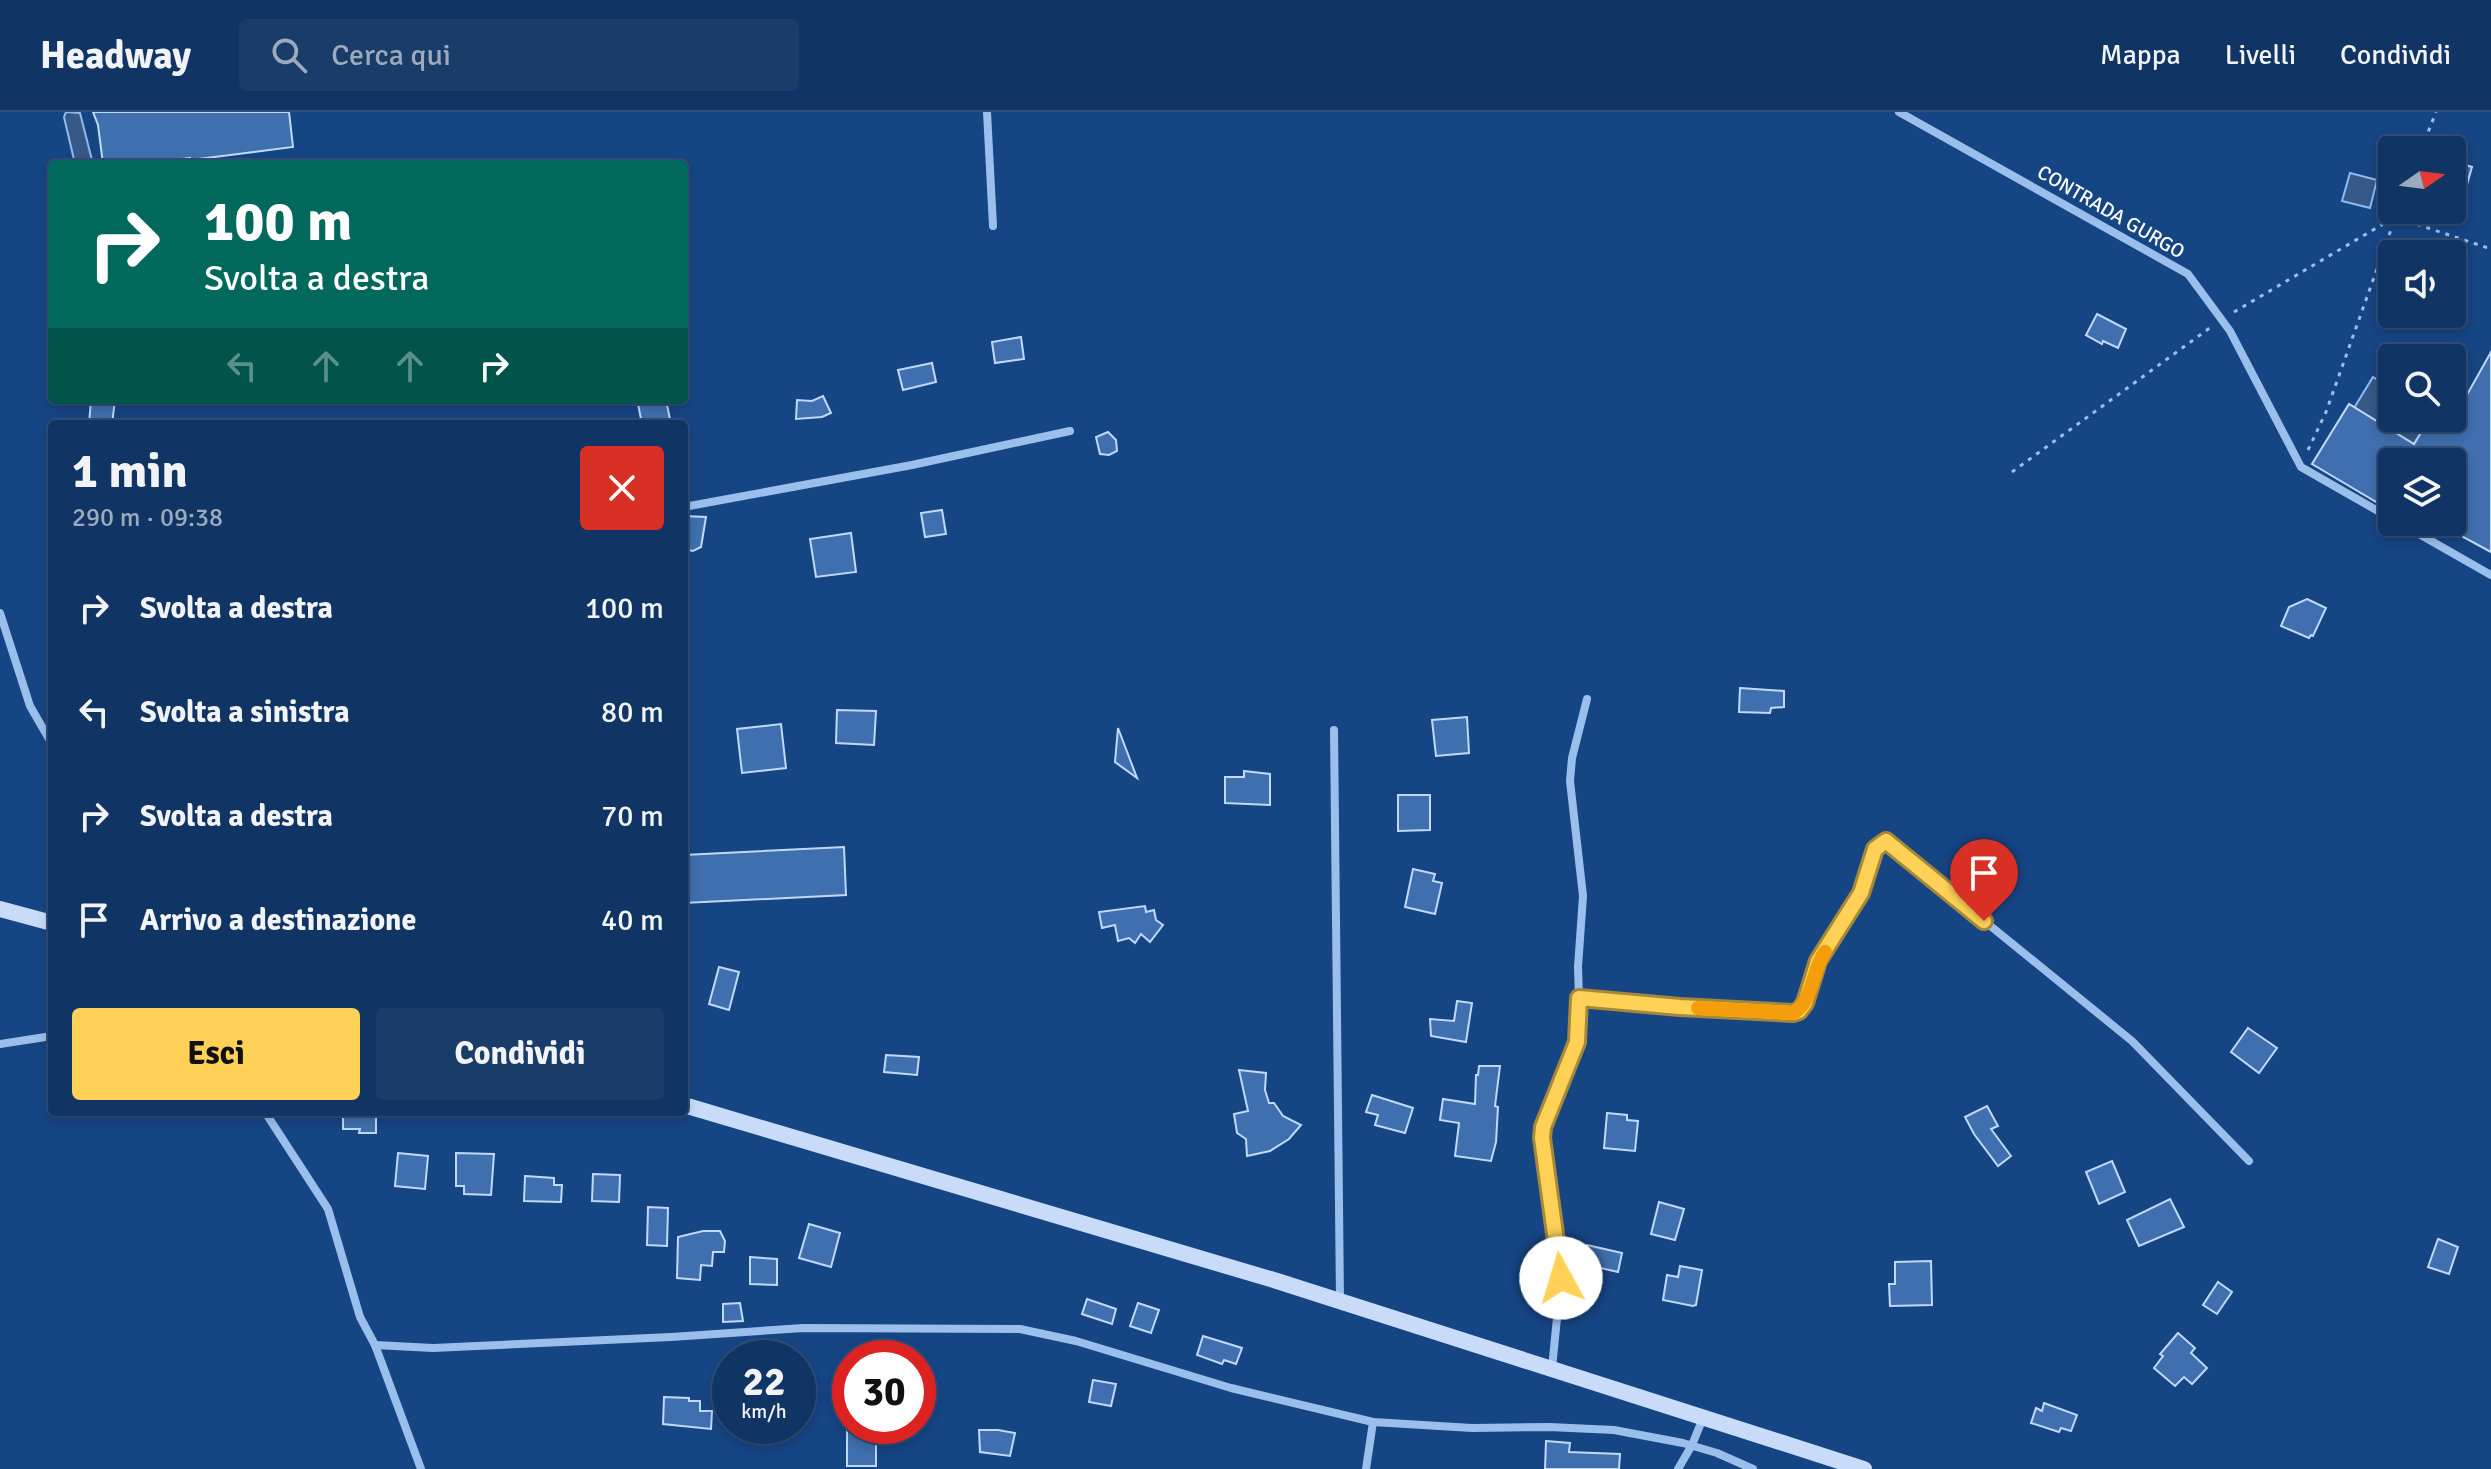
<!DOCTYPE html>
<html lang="it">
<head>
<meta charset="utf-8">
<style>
  :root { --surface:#103463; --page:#193c69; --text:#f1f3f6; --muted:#9caabe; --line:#304f78; --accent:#ffd157 }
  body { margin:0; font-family:Signika,sans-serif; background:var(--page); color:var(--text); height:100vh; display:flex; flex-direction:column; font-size:30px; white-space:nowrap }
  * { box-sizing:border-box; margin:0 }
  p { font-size:26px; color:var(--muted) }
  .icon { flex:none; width:44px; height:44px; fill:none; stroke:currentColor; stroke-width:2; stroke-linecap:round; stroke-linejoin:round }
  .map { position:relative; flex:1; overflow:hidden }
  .details { position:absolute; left:48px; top:308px; width:640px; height:696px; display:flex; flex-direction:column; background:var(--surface); border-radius:8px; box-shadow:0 4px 12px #0003,0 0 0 2px var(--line) }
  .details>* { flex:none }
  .hud { position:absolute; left:48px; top:48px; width:640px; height:244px; border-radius:8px; box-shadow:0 4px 12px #0003,0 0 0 2px var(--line); background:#00695c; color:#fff; overflow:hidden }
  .needle { width:52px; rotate:76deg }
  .buttons { position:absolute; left:2378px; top:24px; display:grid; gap:16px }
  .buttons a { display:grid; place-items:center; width:88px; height:88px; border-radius:8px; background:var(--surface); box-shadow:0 4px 12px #0003,0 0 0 2px var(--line); font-size:40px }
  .speed { position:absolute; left:712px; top:1228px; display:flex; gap:16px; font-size:40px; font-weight:700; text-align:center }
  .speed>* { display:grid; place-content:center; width:104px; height:104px; border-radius:50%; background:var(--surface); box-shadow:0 4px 12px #0003,0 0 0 2px var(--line); line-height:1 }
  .speed small { font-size:20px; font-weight:400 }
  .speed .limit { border:12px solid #d22; background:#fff; color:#111 }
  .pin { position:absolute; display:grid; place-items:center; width:68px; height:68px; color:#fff; margin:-82px -34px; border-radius:50% 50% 50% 0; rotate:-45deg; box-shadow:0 0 8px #0007 }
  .pin .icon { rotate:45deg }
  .me { position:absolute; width:88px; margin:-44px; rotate:354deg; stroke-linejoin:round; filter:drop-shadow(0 0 6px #0008) }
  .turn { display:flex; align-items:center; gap:28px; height:168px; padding:0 24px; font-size:36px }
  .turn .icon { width:104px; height:104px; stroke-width:2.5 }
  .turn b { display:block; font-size:56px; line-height:68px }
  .lanes { display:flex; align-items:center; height:76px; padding:0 24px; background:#0003; justify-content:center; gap:40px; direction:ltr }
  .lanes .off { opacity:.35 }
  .round { display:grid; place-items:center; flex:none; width:84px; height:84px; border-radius:8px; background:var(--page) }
  .overview { display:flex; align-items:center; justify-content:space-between; height:136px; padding:0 24px }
  h1 { font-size:48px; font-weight:800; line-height:60px }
  .button { display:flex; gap:16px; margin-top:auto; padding:16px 24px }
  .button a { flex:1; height:92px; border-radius:8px; background:var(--accent); color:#111; font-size:32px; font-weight:800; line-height:92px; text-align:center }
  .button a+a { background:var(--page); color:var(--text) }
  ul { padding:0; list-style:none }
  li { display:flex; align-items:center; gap:24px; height:104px; padding:0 24px }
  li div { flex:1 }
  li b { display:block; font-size:30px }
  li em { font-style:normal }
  header { display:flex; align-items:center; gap:48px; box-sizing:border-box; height:112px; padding:0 40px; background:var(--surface); border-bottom:2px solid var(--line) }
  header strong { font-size:38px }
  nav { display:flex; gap:44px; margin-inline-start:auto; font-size:28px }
  .search { width:560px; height:72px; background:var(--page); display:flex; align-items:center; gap:20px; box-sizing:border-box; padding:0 28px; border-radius:8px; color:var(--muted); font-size:30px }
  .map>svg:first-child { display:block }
  .water { fill:#365988; stroke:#8dbaf0; stroke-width:2 }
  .building { fill:#3f6fae; stroke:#c0d9fa; stroke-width:2 }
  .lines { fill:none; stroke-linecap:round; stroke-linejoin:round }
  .path { stroke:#9bbfed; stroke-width:3; stroke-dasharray:4 6; stroke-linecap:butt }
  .minor { stroke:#9bbfed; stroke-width:8 }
  .secondary { stroke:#c8dcf9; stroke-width:16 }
  .route-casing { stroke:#a68839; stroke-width:20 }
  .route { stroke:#ffd157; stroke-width:14 }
  .slow { stroke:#f59e0b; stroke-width:14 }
  .labels { text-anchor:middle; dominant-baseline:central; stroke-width:8; stroke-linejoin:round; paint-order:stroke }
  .street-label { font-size:20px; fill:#fff; stroke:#164584 }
</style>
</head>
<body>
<header>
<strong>Headway</strong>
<div class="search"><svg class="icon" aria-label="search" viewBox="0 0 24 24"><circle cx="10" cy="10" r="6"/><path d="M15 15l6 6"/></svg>Cerca qui</div>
<nav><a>Mappa</a><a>Livelli</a><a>Condividi</a></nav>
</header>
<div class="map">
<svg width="2491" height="1357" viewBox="0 0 2491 1357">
  <rect width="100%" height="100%" fill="#164584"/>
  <g class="water">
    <path d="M66,0L80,1L93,52H75L64,5Z"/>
    <path d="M2350,61L2377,68L2370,96L2342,89Z"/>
    <path d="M2373,265L2392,277V306H2430L2414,332L2354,296Z"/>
  </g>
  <g class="building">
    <path d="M93,0H289L293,35L190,48V46L146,52H103L98,13Z"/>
    <path d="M2452,49L2472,55L2466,76L2452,72Z"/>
    <path d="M2097,202L2126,217L2118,236L2103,229L2102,232L2086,223Z"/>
    <path d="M1021,225L1024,247L995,251L992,230Z"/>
    <path d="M2491,240V440L2452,419V350H2392V388L2388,394H2383L2312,352L2349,292L2414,332L2430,306H2439L2450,313Z"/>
    <path d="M932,251L936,270L903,278L898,258Z"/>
    <path d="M823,284L831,301L822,305L796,307L797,288L812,289Z"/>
    <path d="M91,288H115L112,312H89Z"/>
    <path d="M655,288H666L671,312H642L638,292Z"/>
    <path d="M1108,320L1116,328L1117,339L1109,343L1100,342L1096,325Z"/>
    <path d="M942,398L946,422L925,425L921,401Z"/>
    <path d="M684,404L706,405L701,435L693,439L684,437Z"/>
    <path d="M851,421L856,460L816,465L810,427Z"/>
    <path d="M2307,487L2326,496L2313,524L2311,523L2309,526L2281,514L2289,495Z"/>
    <path d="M1740,576L1784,579V595L1771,596L1770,601L1739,600Z"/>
    <path d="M837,598L876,599L874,633L836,631Z"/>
    <path d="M1467,605L1469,641L1436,644L1432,608Z"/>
    <path d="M781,612L786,656L742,661L737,617Z"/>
    <path d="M1118,616L1137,666L1115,650Z"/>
    <path d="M1244,659L1270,662V693L1225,691V665H1244Z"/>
    <path d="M1398,683H1430V718L1398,719Z"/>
    <path d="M844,735L846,783L684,791V743Z"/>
    <path d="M1413,757L1435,762L1433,769L1442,771L1435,802L1405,795Z"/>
    <path d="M1145,794L1146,800L1154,798L1156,808L1163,813L1150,830L1141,822L1135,831L1129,826L1118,829L1115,813L1102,816L1099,800Z"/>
    <path d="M719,855L739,860L729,898L709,892Z"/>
    <path d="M1457,889L1472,891L1466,930L1431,924L1430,907L1454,909Z"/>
    <path d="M2248,916L2277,936L2259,961L2231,940Z"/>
    <path d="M886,943L919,945L917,963L884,960Z"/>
    <path d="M1479,954H1500L1495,994L1498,995L1496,1030L1491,1049L1455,1044L1459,1011L1440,1008L1443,987L1475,992L1476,963H1478Z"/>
    <path d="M1239,958L1266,961L1265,978L1269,991H1274L1283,1004L1301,1013L1289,1027L1270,1039L1247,1044L1246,1027L1237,1021L1234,1002L1248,999Z"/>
    <path d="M1372,983L1413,996L1405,1021L1375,1013L1378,1003L1366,1000Z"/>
    <path d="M1987,994L1998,1014L1991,1017L2011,1044L1998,1054L1974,1022L1965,1005Z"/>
    <path d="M343,1000H376V1021H359L360,1017H343Z"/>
    <path d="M1607,1001L1627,1003V1008L1638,1009L1635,1039L1604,1036Z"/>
    <path d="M398,1041L428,1044L425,1077L395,1074Z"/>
    <path d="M456,1041L494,1042L491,1083L464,1082V1074H456Z"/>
    <path d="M2112,1049L2125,1080L2099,1092L2086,1060Z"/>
    <path d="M593,1062L620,1063L619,1090L592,1089Z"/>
    <path d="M525,1064L554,1066V1073H562L561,1090L524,1089Z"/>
    <path d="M2170,1087L2184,1115L2139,1134L2127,1108Z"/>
    <path d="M1659,1090L1684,1097L1675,1128L1651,1122Z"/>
    <path d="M648,1095L668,1096L667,1134L647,1133Z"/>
    <path d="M809,1112L840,1121L831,1155L799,1146Z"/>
    <path d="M703,1119H720L725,1129L724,1140H713L712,1154L701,1153L700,1168L677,1166L678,1125Z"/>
    <path d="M2438,1127L2458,1135L2449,1162L2428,1155Z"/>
    <path d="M1587,1133L1622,1141L1618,1160L1583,1152Z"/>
    <path d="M750,1145L777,1147V1173L750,1172Z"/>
    <path d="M1931,1149L1932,1193L1890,1194L1889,1172H1895V1150Z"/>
    <path d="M1680,1154L1702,1158L1696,1193L1693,1194L1663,1188L1667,1163L1678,1165Z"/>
    <path d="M2218,1170L2232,1180L2217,1202L2203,1193Z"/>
    <path d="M1087,1187L1116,1197L1112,1212L1082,1202Z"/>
    <path d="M740,1191L743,1209L723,1210V1192Z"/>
    <path d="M1138,1191L1159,1198L1151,1221L1130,1214Z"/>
    <path d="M2178,1221L2195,1236L2191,1241L2207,1256L2192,1272L2184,1265L2175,1274L2154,1256L2163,1244L2160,1242Z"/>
    <path d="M1203,1224L1242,1236L1236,1252L1224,1248L1222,1252L1197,1243Z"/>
    <path d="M1093,1268L1116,1272L1111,1294L1089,1290Z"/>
    <path d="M664,1285L689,1286V1289H700V1299H712L711,1317L663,1312Z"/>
    <path d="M2044,1291L2077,1303L2071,1319L2061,1316L2059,1320L2031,1311L2036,1296L2042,1299Z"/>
    <path d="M847,1314H862V1322H876V1354H847Z"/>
    <path d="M979,1318H998L1015,1321L1010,1344L980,1340Z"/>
    <path d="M1546,1329L1570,1331L1569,1340L1620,1342L1619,1357H1545Z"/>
  </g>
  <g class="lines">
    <g class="path">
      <path d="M2421,38L2436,0"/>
      <path d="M2234,200L2395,105L2491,137"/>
      <path d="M2308,338L2326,300L2398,98"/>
      <path d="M2012,360L2211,215"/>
    </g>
    <g class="minor">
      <path d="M987,0L993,114"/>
      <path d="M1899,0L2188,162L2230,219L2301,355L2392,407"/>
      <path d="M684,395L912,353L1070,319"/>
      <path d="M2398,410L2491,463"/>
      <path d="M0,501L30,594L52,632"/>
      <path d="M1334,618L1340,1189"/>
      <path d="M1579,886L1680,895L1793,901L1799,899L1805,891L1818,849L1861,781L1875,737L1886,729L2132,929L2249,1049"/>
      <path d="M0,932L52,924"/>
      <path d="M265,1000L328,1097L360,1205L375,1233L421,1357"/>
      <path d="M375,1233L433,1236L671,1225L803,1216L1020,1217L1076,1229L1231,1276L1373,1310L1472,1316L1549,1315L1614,1318L1683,1331L1717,1341L1753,1357"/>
      <path d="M1552,1256L1561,1166L1542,1026L1543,1015L1577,930L1579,886L1578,855L1583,784L1570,669L1572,646L1587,587"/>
      <path d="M1366,1357L1373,1310"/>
      <path d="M1678,1357L1692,1333L1703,1306"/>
    </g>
    <g class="secondary">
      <path d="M0,797L52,811"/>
      <path d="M684,993L1277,1169L1864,1357"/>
    </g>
  </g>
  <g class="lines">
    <g class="route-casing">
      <path id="route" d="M1561,1166L1542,1026L1543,1015L1577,930L1579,886L1680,895L1793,901L1799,899L1805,891L1818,849L1861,781L1875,737L1886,729L1984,809"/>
    </g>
    <use href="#route" class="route"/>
    <path class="slow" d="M1698,896L1793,901C1813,890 1812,858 1825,840"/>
  </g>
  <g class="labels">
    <g class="street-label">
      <text transform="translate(2111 100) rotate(30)">CONTRADA GURGO</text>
    </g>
  </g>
</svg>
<div class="buttons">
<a><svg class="needle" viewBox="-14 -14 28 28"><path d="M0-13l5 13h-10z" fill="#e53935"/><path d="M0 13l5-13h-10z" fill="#9caabe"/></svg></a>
<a><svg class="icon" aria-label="sound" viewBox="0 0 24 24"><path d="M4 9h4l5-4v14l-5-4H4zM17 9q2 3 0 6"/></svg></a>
<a><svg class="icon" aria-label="search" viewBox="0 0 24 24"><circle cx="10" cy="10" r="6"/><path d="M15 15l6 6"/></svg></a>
<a><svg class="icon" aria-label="layers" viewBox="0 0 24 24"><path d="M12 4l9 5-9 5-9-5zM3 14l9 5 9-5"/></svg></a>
</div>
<div class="speed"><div>22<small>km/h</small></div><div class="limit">30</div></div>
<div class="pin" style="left:1984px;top:809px;background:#d93025"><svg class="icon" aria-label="arrive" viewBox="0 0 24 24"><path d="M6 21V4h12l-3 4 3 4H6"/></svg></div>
<svg class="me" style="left:1561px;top:1166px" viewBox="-20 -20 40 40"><circle r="19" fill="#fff"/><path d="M0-13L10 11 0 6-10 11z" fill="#ffd157"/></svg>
<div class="hud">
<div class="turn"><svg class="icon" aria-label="right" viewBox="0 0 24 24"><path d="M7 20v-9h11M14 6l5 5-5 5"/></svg><div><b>100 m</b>Svolta a destra</div></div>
<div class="lanes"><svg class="icon off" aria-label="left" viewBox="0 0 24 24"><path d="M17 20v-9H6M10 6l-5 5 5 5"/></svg><svg class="icon off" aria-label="ahead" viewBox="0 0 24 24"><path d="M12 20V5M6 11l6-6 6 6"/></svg><svg class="icon off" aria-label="ahead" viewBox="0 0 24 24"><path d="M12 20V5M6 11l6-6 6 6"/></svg><svg class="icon" aria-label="right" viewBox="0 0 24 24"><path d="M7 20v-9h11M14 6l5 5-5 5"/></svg></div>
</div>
<section class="details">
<div class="overview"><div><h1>1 min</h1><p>290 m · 09:38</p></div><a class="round" style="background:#d93025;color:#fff"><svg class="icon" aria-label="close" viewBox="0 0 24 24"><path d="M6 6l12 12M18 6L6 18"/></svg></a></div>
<ul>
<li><svg class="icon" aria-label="right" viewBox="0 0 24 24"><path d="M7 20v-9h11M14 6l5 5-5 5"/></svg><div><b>Svolta a destra</b></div><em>100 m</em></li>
<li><svg class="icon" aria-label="left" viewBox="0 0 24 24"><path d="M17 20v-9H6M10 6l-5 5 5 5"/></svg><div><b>Svolta a sinistra</b></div><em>80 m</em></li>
<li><svg class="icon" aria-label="right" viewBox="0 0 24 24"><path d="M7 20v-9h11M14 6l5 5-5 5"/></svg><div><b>Svolta a destra</b></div><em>70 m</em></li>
<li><svg class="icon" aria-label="arrive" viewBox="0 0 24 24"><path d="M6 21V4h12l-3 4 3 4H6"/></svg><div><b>Arrivo a destinazione</b></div><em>40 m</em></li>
</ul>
<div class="button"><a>Esci</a><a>Condividi</a></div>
</section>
</div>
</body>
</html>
